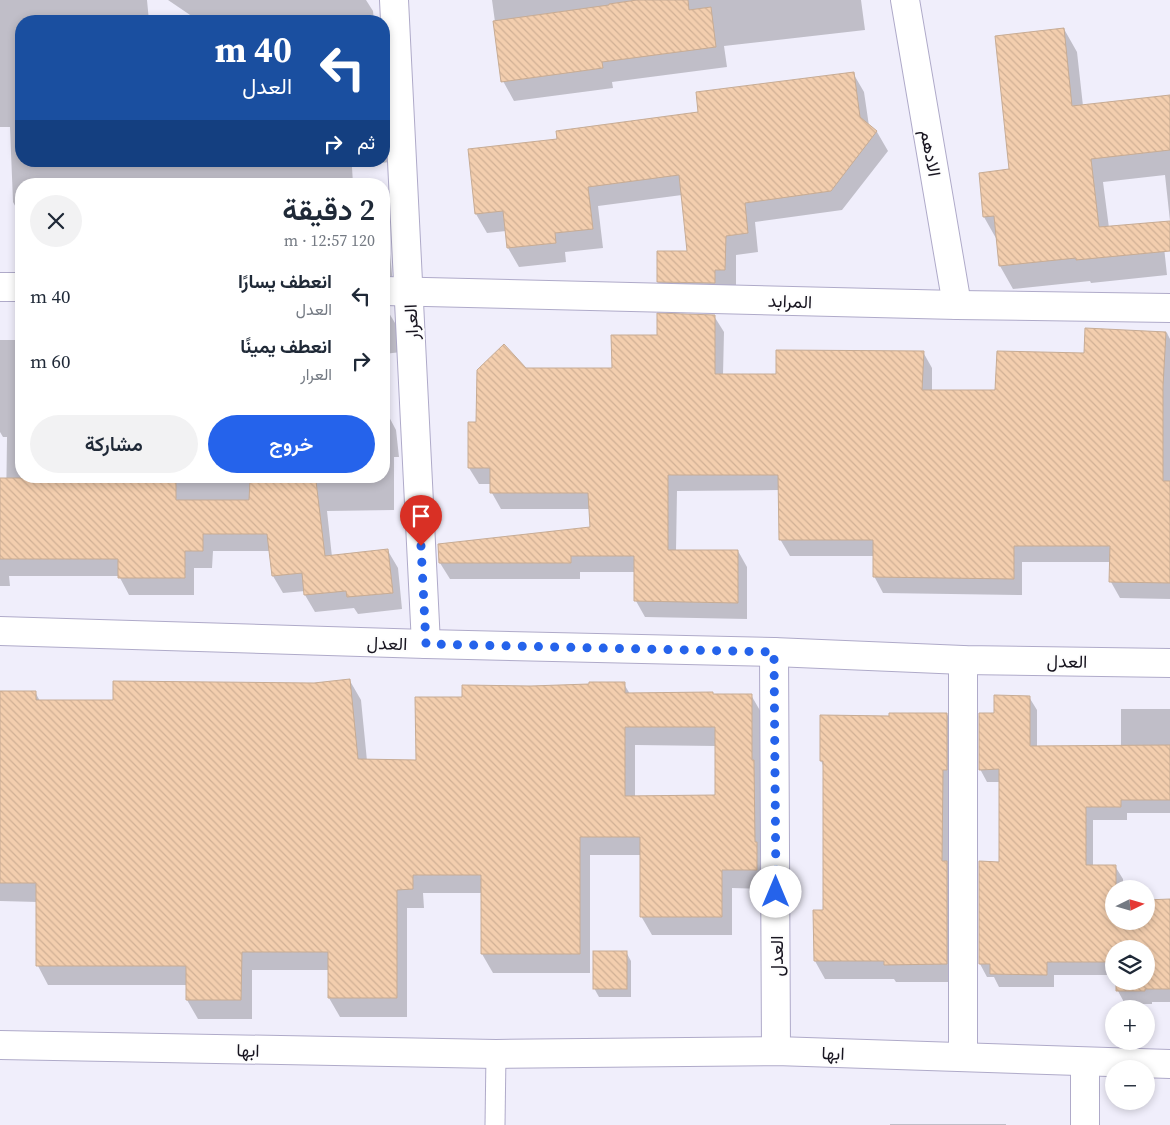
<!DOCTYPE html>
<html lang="ar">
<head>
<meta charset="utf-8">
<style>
  :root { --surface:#fff; --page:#f2f2f3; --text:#1f2937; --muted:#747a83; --accent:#2563eb }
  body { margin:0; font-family:"Source Serif 4",Vazirmatn,serif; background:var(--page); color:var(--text); direction:rtl; height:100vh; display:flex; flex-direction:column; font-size:19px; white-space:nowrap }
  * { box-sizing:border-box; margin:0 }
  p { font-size:16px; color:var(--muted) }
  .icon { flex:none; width:28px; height:28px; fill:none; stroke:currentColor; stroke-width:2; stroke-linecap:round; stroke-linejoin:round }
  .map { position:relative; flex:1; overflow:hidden; direction:ltr }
  .drawer { position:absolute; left:15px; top:178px; width:375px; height:305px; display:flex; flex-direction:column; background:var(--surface); border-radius:20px; box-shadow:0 2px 8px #0003; direction:rtl }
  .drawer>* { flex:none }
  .top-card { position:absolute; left:15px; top:15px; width:375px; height:152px; border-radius:20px; box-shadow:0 2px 8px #0003; direction:rtl; background:#1a4fa0; color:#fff; overflow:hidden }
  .needle { width:32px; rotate:85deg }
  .controls { position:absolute; left:1105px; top:880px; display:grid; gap:10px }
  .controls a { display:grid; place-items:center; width:50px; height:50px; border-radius:50%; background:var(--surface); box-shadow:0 2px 8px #0003; font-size:25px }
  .pin { position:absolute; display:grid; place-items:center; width:42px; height:42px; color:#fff; margin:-51px -21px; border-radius:50% 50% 50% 0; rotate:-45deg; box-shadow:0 0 5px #0007 }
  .pin .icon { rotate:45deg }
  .me { position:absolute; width:55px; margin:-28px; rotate:0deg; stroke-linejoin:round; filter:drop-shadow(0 0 4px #0008) }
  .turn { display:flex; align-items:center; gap:18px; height:105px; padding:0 15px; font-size:22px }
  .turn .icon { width:65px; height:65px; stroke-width:2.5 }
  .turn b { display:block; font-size:35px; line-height:42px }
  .then { display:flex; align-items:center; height:48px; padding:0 15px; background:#0003; gap:10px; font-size:19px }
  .round { display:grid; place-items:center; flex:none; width:52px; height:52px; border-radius:26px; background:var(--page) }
  .overview { display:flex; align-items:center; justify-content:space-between; height:85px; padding:0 15px }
  h1 { font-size:30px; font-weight:600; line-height:38px }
  .action { display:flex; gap:10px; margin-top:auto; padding:10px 15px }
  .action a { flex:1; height:58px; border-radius:30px; background:var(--accent); color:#fff; font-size:20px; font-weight:600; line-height:58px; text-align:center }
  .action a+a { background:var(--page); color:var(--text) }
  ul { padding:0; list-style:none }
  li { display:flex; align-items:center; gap:15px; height:65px; padding:0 15px }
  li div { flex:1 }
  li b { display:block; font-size:19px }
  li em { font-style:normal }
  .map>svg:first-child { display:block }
  .shadow { fill:#0003; fill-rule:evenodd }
  .building { fill:url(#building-back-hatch); stroke:#c7ac95; fill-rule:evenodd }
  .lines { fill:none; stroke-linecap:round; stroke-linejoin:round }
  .lane-casing { stroke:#afaac9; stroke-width:21 }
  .street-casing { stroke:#afaac9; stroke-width:30 }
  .lane { stroke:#fff; stroke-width:19 }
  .street { stroke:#fff; stroke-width:28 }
  .route { stroke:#2563eb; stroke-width:9; stroke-dasharray:0 16.2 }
  .labels { text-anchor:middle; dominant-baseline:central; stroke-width:4; stroke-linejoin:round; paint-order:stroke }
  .street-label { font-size:18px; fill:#181520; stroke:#fdfdfd }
</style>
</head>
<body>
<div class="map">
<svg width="1170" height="1125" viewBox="0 0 1170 1125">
  <defs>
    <pattern id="building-back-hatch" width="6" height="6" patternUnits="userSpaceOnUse" patternTransform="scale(1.25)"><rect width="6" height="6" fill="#f3ceae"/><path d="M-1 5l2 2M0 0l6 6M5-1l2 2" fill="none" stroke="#d0b095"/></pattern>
  </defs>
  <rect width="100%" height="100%" fill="#f0eefb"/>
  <g class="shadow">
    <path d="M0,0H147L149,21H21V161H384V76L386,80L389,108H385L389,162L352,167L353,184H21V217L13,202L10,127H0Z"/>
    <path d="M168,0H366L373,11L374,21H199Z"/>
    <path d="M492,0H861L865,30L724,46L727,67L612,82L613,88L514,101L503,81Z"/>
    <path d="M1064,29L1077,52L1083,106L1170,96V221L1165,175L1103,182L1109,228L1164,247L1167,275L1091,283L1090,281L1013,289L1000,266L997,240L984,217L1010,171Z"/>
    <path d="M853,73L864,92L869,126L877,132L888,151L842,210L755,222L758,252L736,255V289L669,301L658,282L688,252L682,195L598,206L603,248L565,252L566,262L519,267L508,248L506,231L487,233L476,214L559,140L700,114Z"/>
    <path d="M384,216L387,223L394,295L384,301Z"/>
    <path d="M384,307L386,308L398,328L401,352L384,354Z"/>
    <path d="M714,316L724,332L723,375H777L923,352L932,368V391L996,392L1085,354L1087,329L1167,333L1170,339V599L1120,598L1111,582V562H1022V595L883,593L874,576V556H790L780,539V490L677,491L676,551H738L747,567V619L645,617L636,601V572H580V579H450L440,563L591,528L590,509H501L492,493V484H479L469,468L477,423L525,369H613L658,336Z"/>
    <path d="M0,340H21V476H384V414L387,413L396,430L399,457H394V510L327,511L332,557L388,551L398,568L402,609L358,614L354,608L315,612L305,595V591L283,593L273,576L270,551H213L212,568H194V595H129L119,576H9L10,586H0V509H6L7,437H3L0,432Z"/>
    <path d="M350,681L361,700L367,761H417L463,698L531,687L624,684L630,694L751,695L762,714L767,889L732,888V935H652L641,916V855H590V973H493L482,954V893H423L424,908H407V1017H340L329,998V970H252V1019H198L187,1000V985H48L38,966V902L0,901V693L35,692L40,701H114ZM635,745L716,746V797H635Z"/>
    <path d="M1029,697L1037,710V747H1121V709H1170V813H1127V820H1093V867L1115,866L1123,879V889H1114V921H1146L1170,901V1002H1152V1004H1125L1118,991L1146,981V949H1114V975H1054V987H999L994,977H987L980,964L1000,863L1001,782H987L980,769L995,714Z"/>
    <path d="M947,714L957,732V982H896L894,979H825L815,961L824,911V767L821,761L890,717Z"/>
    <path d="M626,952L631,961V997H599L594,988Z"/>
    <rect x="890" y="1124" width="116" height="1"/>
  </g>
  <g class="building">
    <path d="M637,0H688L689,10L711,7L716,47L602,62L603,68L501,82L493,21L609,5V4Z"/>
    <path d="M1064,28L1072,106L1170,95V150L1091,159L1099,227L1170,221V251L1076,260V258L999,266L994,216L983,217L979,173L1009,169L995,36Z"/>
    <path d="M854,72L860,117L877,131L831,191L745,203L748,233L726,236L725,270H715V283L657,282V251H687L679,175L588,187L593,229L555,233L556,243L507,248L503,211L475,214L468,149L557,139L556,131L698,112L696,92Z"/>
    <path d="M657,313L715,315V374H776V350L924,351L922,390H995L997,351L1084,353L1085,328L1166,332L1163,386V481H1170V583L1109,582L1110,546H1014V579L873,577V540H779L778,475H668V550H738V603L634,601V556H571V563H439L438,544L590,527L588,493H490V468H468V422H476L477,370L504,344L526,368H612L611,335H657Z"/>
    <path d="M114,476H176V500H249L250,481H316L325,556L388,549L393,593L347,597L346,591L304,595L302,573L272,576L267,534H203V551H185V578H118V559H0V478H114Z"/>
    <path d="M350,679L358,759L416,760L415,697H462V685L531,686L589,684V682H625V693L713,692V694H752V760H754L755,842H757V870H722V917H640V837H580V954H481V875H413V889L397,890V998H328V952H242L241,1000H186V966H36V883H0V691H36V700H113V681L314,683ZM625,727H715V795L625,796Z"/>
    <path d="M994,695L1030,696V746L1170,745V800H1121V807H1086V865H1116V889H1114V921H1146V900L1170,899V989H1145V991H1116V981H1146V949H1114V962H1047V975L990,974V964H979V861L999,862V769L979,770V713H994Z"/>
    <path d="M889,713H947V770H943L942,861H947V964L884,965V961H814L813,910H823V761H820V715L889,716Z"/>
    <rect x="593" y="951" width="34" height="38"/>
  </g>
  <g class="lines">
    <g class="lane-casing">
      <path id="lane" d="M495,1125L496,1054"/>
    </g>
    <g class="street-casing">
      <g id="street">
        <path d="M394,0L426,644"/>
        <path d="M905,0L957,305"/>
        <path d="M0,287H21"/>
        <path d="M384,291L957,305L1170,308"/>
        <path d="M0,631L426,644L774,652L963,660L1170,663"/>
        <path d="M774,652L776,1051"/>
        <path d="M0,1045L496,1054L776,1051L1170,1064"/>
        <path d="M963,1057V660"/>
        <path d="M1085,1063V1125"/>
      </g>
    </g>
    <use href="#lane" class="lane"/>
    <use href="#street" class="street"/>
  </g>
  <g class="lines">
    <path class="route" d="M421,546L426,644L774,652L776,892"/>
  </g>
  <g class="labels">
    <g class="street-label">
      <text transform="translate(931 153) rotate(80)">الادهم</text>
      <text transform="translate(790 301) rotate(2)">المرابد</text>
      <text transform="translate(411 322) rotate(-93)">العرار</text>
      <text transform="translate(387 643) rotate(2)">العدل</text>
      <text transform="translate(1067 661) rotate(1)">العدل</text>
      <text transform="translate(776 956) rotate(-90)">العدل</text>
      <text transform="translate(248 1050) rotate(1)">ابها</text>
      <text transform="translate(833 1053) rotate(2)">ابها</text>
    </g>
  </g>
</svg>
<div class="controls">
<a><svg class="needle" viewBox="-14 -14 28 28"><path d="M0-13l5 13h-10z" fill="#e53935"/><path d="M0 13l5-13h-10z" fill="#747a83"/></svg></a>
<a><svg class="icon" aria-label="layers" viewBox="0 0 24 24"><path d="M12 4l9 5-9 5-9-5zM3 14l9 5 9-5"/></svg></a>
<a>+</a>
<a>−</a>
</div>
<div class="pin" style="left:421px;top:546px;background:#d93025"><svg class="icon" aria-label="arrive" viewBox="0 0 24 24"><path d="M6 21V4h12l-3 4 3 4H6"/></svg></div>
<svg class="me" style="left:776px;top:892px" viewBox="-20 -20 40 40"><circle r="19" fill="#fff"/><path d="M0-13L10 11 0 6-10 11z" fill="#2563eb"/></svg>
<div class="top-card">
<div class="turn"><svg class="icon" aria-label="left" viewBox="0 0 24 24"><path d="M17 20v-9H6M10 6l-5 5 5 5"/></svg><div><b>40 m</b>العدل</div></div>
<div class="then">ثم<svg class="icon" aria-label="right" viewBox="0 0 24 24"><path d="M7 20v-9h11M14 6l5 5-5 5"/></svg></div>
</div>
<section class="drawer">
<div class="overview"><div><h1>2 دقيقة</h1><p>120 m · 12:57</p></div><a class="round"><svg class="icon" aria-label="close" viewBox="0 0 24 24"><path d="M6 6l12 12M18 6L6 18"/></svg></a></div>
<ul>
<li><svg class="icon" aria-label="left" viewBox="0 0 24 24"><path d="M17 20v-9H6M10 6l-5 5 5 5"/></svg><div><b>انعطف يسارًا</b><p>العدل</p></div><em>40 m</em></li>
<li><svg class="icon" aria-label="right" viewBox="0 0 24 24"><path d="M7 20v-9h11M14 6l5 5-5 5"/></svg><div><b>انعطف يمينًا</b><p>العرار</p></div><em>60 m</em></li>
</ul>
<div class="action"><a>خروج</a><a>مشاركة</a></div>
</section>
</div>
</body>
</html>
